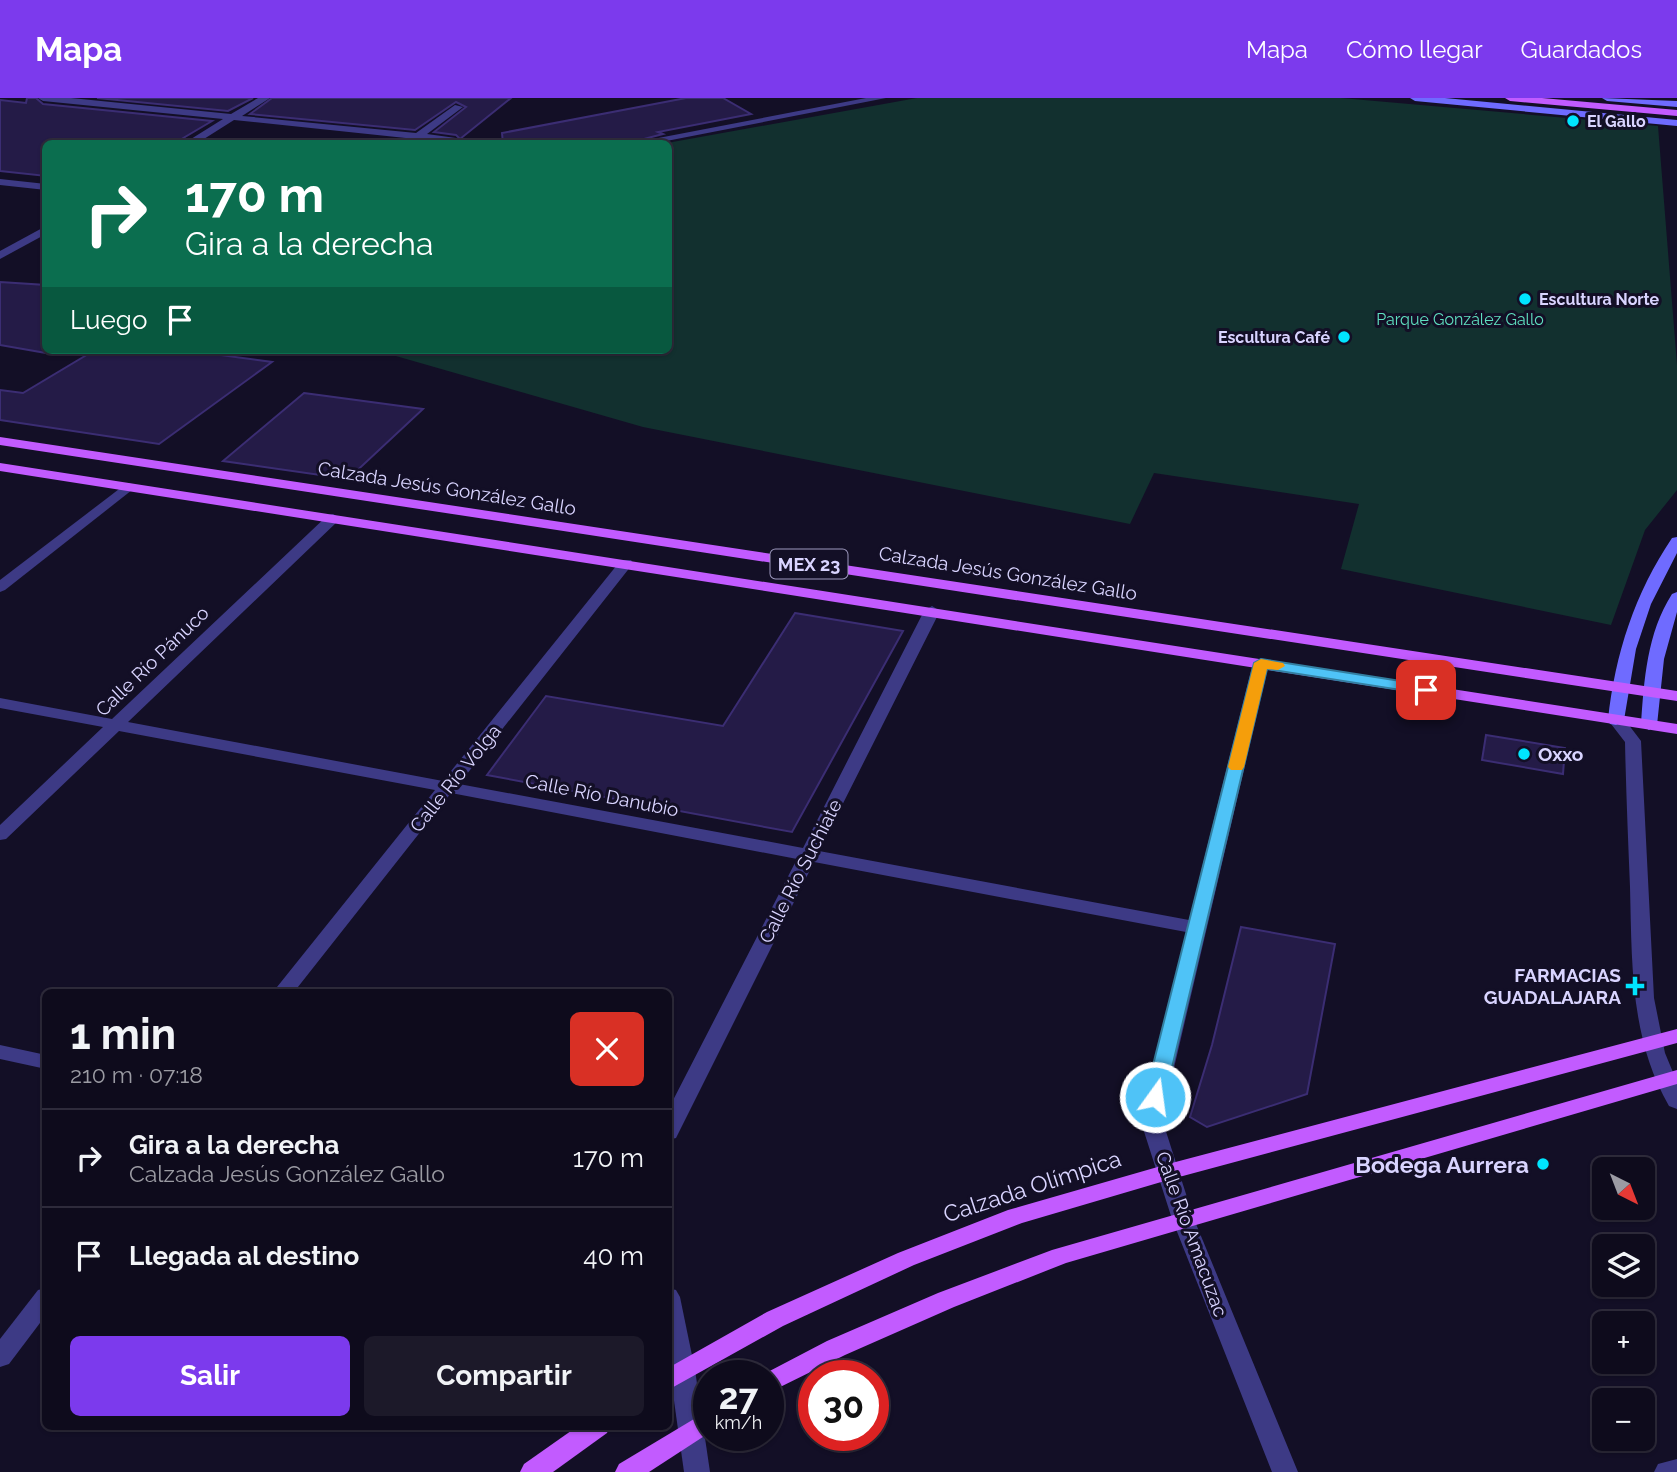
<!DOCTYPE html>
<html lang="es">
<head>
<meta charset="utf-8">
<style>
  :root { --surface:#0e0b1c; --page:#1c1929; --text:#f1f3f6; --muted:#9b9ba3; --line:#2e2b3b; --accent:#7c3aed }
  body { margin:0; font-family:Raleway,sans-serif; background:var(--page); color:var(--text); height:100vh; display:flex; flex-direction:column; font-size:26px; white-space:nowrap }
  * { box-sizing:border-box; margin:0 }
  p { font-size:23px; color:var(--muted) }
  .icon { flex:none; width:38px; height:38px; fill:none; stroke:currentColor; stroke-width:2; stroke-linecap:round; stroke-linejoin:round }
  .map { position:relative; flex:1; overflow:hidden }
  .sheet { position:absolute; left:42px; top:891px; width:630px; height:441px; display:flex; flex-direction:column; background:var(--surface); border-radius:10px; box-shadow:0 2px 5px #0004,0 0 0 2px var(--line) }
  .sheet>* { flex:none }
  .banner { position:absolute; left:42px; top:42px; width:630px; height:214px; border-radius:10px; box-shadow:0 2px 5px #0004,0 0 0 2px var(--line); background:#0b6e4f; color:#fff; overflow:hidden }
  .needle { width:46px; rotate:138deg }
  .fabs { position:absolute; left:1592px; top:1059px; display:grid; gap:14px }
  .fabs a { display:grid; place-items:center; width:63px; height:63px; border-radius:10px; background:var(--surface); box-shadow:0 2px 5px #0004,0 0 0 2px var(--line); font-size:35px }
  .speed { position:absolute; left:693px; top:1262px; display:flex; gap:14px; font-size:35px; font-weight:700; text-align:center }
  .speed>* { display:grid; place-content:center; width:91px; height:91px; border-radius:50%; background:var(--surface); box-shadow:0 2px 5px #0004,0 0 0 2px var(--line); line-height:1 }
  .speed small { font-size:18px; font-weight:400 }
  .speed .limit { border:10px solid #d22; background:#fff; color:#111 }
  .pin { position:absolute; display:grid; place-items:center; width:60px; height:60px; color:#fff; margin:-30px; border-radius:14px; box-shadow:0 4px 10px #0006 }
  .me { position:absolute; width:77px; margin:-38px; rotate:14deg; stroke-linejoin:round; filter:drop-shadow(0 0 5px #0008) }
  .turn { display:flex; align-items:center; gap:24px; height:147px; padding:0 28px; font-size:32px }
  .turn .icon { width:91px; height:91px; stroke-width:2.5 }
  .turn b { display:block; font-size:49px; line-height:60px }
  .then { display:flex; align-items:center; height:66px; padding:0 28px; background:#0003; gap:14px; font-size:26px }
  .round { display:grid; place-items:center; flex:none; width:74px; height:74px; border-radius:10px; background:var(--page) }
  .head { display:flex; align-items:center; justify-content:space-between; height:119px; padding:0 28px }
  h1 { font-size:42px; font-weight:700; line-height:52px }
  .action { display:flex; gap:14px; margin-top:auto; padding:14px 28px }
  .action a { flex:1; height:80px; border-radius:10px; background:var(--accent); color:#fff; font-size:28px; font-weight:700; line-height:80px; text-align:center }
  .action a+a { background:var(--page); color:var(--text) }
  ul { padding:0; list-style:none }
  li { display:flex; align-items:center; gap:21px; height:98px; padding:0 28px; border-top:2px solid var(--line) }
  li div { flex:1 }
  li b { display:block; font-size:26px }
  li em { font-style:normal }
  header { display:flex; align-items:center; gap:42px; box-sizing:border-box; height:98px; padding:0 35px; background:var(--accent); color:#fff }
  header strong { font-size:33px }
  nav { display:flex; gap:38px; margin-inline-start:auto; font-size:24px }
  .map>svg:first-child { display:block }
  .green { fill:#12302f }
  .building { fill:#241b47; stroke:#3b2d73; stroke-width:2 }
  .lines { fill:none; stroke-linecap:round; stroke-linejoin:round }
  .minor { fill:#3d3a85; fill-rule:evenodd }
  .tertiary { fill:#3d3a85; fill-rule:evenodd }
  .secondary { fill:#6f6bff; fill-rule:evenodd }
  .primary { fill:#c25bff; fill-rule:evenodd }
  .route { fill:#4fc3f7; stroke:#337fa1; stroke-width:2 }
  .slow { fill:#f59e0b }
  .poi-dot { fill:#00e5ff; stroke:#130f26; stroke-width:2.5 }
  .labels { text-anchor:middle; dominant-baseline:central; stroke-width:6; stroke-linejoin:round; paint-order:stroke }
  .far-poi-label { font-size:16px; font-weight:bold; fill:#d9d4ff; stroke:#130f26; text-anchor:start }
  .far-park-label { font-size:16px; fill:#5fe0c0; stroke:#130f26 }
  .shield { fill:#130f26; stroke:#9e99be; stroke-width:2 }
  .shield-label { font-size:18px; font-weight:bold; fill:#d9d4ff }
  .street-label { font-size:19px; fill:#d9d4ff; stroke:#130f26 }
  .poi-label { font-size:19px; font-weight:bold; fill:#d9d4ff; stroke:#130f26; text-anchor:start }
  .near-poi-label { font-size:23px; font-weight:bold; fill:#d9d4ff; stroke:#130f26; text-anchor:end }
  .near-street-label { font-size:23px; fill:#d9d4ff; stroke:#130f26 }
</style>
</head>
<body>
<header>
<strong>Mapa</strong>
<nav><a>Mapa</a><a>Cómo llegar</a><a>Guardados</a></nav>
</header>
<div class="map">
<svg width="1677" height="1374" viewBox="0 0 1677 1374">
  <rect width="100%" height="100%" fill="#130f26"/>
  <path class="green" d="M917,0H1341L1658,28L1677,267V392L1645,432L1611,527L1341,471L1359,406L1154,375L1130,426L643,329L375,252H668L667,45Z"/>
  <g class="building">
    <path d="M27,0H36L43,6L212,23L173,46H46V78L0,73V2L26,5Z"/>
    <path d="M97,0H253L228,13Z"/>
    <path d="M272,0H511L460,41L456,37L434,34L466,9L456,4L415,32L250,16Z"/>
    <path d="M686,0H723L751,16L658,34L663,36L625,46H503L502,35Z"/>
    <path d="M0,184L46,187V255L0,247Z"/>
    <path d="M95,252H183L272,264L159,346L0,322V292L23,295Z"/>
    <path d="M304,295L423,311L348,381L223,363Z"/>
    <path d="M795,515L903,533L792,734L487,677L546,598L723,628Z"/>
    <path d="M1486,637L1565,650L1563,676L1482,662Z"/>
    <path d="M1241,829L1335,846L1307,996L1207,1029L1190,1019L1212,947Z"/>
  </g>
  <g class="lines">
    <g class="minor">
      <path d="M38,0H71L231,16L258,0H270L242,18L416,35L455,7L463,9L427,36L456,40L458,42L453,45L234,22L196,46H183L223,21L43,3Z"/>
      <path d="M866,0H886L651,46H627Z"/>
      <path d="M0,81L46,86V92L0,87Z"/>
      <path d="M46,128V136L0,161V153Z"/>
      <path d="M127,385L132,386V392L5,492L0,494V482Z"/>
      <path d="M333,416L340,420L338,423L128,624L443,683L621,462H631L633,465L631,468L459,686L803,750L924,513L932,508L940,513L819,753L1189,822L1253,565L1261,560L1267,562L1269,565L1162,1021L1194,1121L1298,1374H1272L1172,1121L1140,1021L1186,834L814,764L676,1040L668,1042V1012L797,761L451,695L294,894H273L435,692L119,633L6,741L0,742V727L103,629L0,610V600L112,621L328,417Z"/>
      <path d="M0,947L46,957V971L0,961Z"/>
      <path d="M46,1190V1217L9,1266L0,1269V1241L38,1192Z"/>
      <path d="M668,1190L676,1192L680,1199L695,1272L710,1374H684L668,1260Z"/>
      <path d="M1677,1361V1374H1654L1658,1366Z"/>
    </g>
    <path class="tertiary" d="M1616,617L1622,618L1641,643L1654,900L1665,955L1677,984V1011L1669,1008C1630,940 1632,866 1630,789C1628,740 1626,692 1625,644L1608,622Z"/>
    <g class="secondary">
      <path d="M1410,0H1445L1677,22V28L1415,3Z"/>
      <path d="M1602,0L1677,3V9L1607,3Z"/>
      <path d="M1677,439V455L1651,506L1636,551L1624,622L1616,627L1610,626L1608,622C1615,556 1635,495 1672,440Z"/>
      <path d="M1677,494V514L1664,561L1657,627L1649,632L1641,627C1644,582 1647,535 1672,496Z"/>
    </g>
    <g class="primary">
      <path d="M1505,0H1542L1677,12V18L1510,3Z"/>
      <path d="M0,339L1677,593V603L0,347Z"/>
      <path d="M0,365L1677,626V636L0,373Z"/>
      <path d="M1677,931V945L1168,1082L1022,1125L914,1167L783,1228L668,1292V1270L767,1214L898,1155L1008,1112L1168,1066Z"/>
      <path d="M1677,972V986L1066,1165L954,1209L845,1257L768,1295V1278H760L827,1243L938,1195L1052,1152Z"/>
      <path d="M709,1312V1335L649,1374H615L619,1366Z"/>
      <path d="M578,1328H610L607,1335L553,1374H520L524,1366Z"/>
    </g>
  </g>
  <path class="route" d="M1261,561L1426,587L1434,592L1426,596L1267,571L1165,999L1162,1004H1148L1145,999L1254,565Z"/>
  <path class="slow" d="M1261,561L1283,565L1285,568L1278,572L1267,571L1244,669L1242,672H1231L1228,669L1254,565Z"/>
  <g class="poi-dot">
    <circle cx="1573" cy="23" r="7"/>
    <circle cx="1525" cy="201" r="7"/>
    <circle cx="1344" cy="239" r="7"/>
    <circle cx="1524" cy="656" r="7"/>
    <path d="M1631.5 877.5h7v7h7v7h-7v7h-7v-7h-7v-7h7z"/>
    <circle cx="1543" cy="1066" r="7"/>
  </g>
  <g class="labels">
    <g class="far-poi-label">
      <text x="1587" y="23">El Gallo</text>
      <text x="1539" y="201">Escultura Norte</text>
      <text x="1330" y="239" text-anchor="end">Escultura Café</text>
    </g>
    <g class="far-park-label">
      <text x="1460" y="221">Parque González Gallo</text>
    </g>
    <rect class="shield" x="770.5" y="451.5" width="77" height="29" rx="5"/>
    <g class="shield-label">
      <text x="809" y="466">MEX 23</text>
    </g>
    <g class="street-label">
      <text transform="translate(447 390) rotate(9)">Calzada Jesús González Gallo</text>
      <text transform="translate(1008 475) rotate(9)">Calzada Jesús González Gallo</text>
      <text transform="translate(152 563) rotate(-44)">Calle Río Pánuco</text>
      <text transform="translate(455 680) rotate(-51)">Calle Río Volga</text>
      <text transform="translate(602 697) rotate(11)">Calle Río Danubio</text>
      <text transform="translate(800 773) rotate(-63)">Calle Río Suchiate</text>
      <text transform="translate(1192 1136) rotate(70)">Calle Río Amacuzac</text>
    </g>
    <g class="poi-label">
      <text x="1538" y="656">Oxxo</text>
      <text x="1621" y="877" text-anchor="end">FARMACIAS<tspan x="1621" dy="22">GUADALAJARA</tspan></text>
    </g>
    <g class="near-poi-label">
      <text x="1529" y="1066">Bodega Aurrera</text>
    </g>
    <g class="near-street-label">
      <text transform="translate(1032 1088) rotate(-18)">Calzada Olímpica</text>
    </g>
  </g>
</svg>
<div class="fabs">
<a><svg class="needle" viewBox="-14 -14 28 28"><path d="M0-13l5 13h-10z" fill="#e53935"/><path d="M0 13l5-13h-10z" fill="#9b9ba3"/></svg></a>
<a><svg class="icon" aria-label="layers" viewBox="0 0 24 24"><path d="M12 4l9 5-9 5-9-5zM3 14l9 5 9-5"/></svg></a>
<a>+</a>
<a>−</a>
</div>
<div class="speed"><div>27<small>km/h</small></div><div class="limit">30</div></div>
<div class="pin" style="left:1426px;top:592px;background:#d93025"><svg class="icon" aria-label="arrive" viewBox="0 0 24 24"><path d="M6 21V4h12l-3 4 3 4H6"/></svg></div>
<svg class="me" style="left:1155px;top:999px" viewBox="-20 -20 40 40"><circle r="17" fill="#4fc3f7" stroke="#fff" stroke-width="3"/><path d="M0-11L8 9 0 5-8 9z" fill="#fff"/></svg>
<div class="banner">
<div class="turn"><svg class="icon" aria-label="right" viewBox="0 0 24 24"><path d="M7 20v-9h11M14 6l5 5-5 5"/></svg><div><b>170 m</b>Gira a la derecha</div></div>
<div class="then">Luego<svg class="icon" aria-label="arrive" viewBox="0 0 24 24"><path d="M6 21V4h12l-3 4 3 4H6"/></svg></div>
</div>
<section class="sheet">
<div class="head"><div><h1>1 min</h1><p>210 m · 07:18</p></div><a class="round" style="background:#d93025;color:#fff"><svg class="icon" aria-label="close" viewBox="0 0 24 24"><path d="M6 6l12 12M18 6L6 18"/></svg></a></div>
<ul>
<li><svg class="icon" aria-label="right" viewBox="0 0 24 24"><path d="M7 20v-9h11M14 6l5 5-5 5"/></svg><div><b>Gira a la derecha</b><p>Calzada Jesús González Gallo</p></div><em>170 m</em></li>
<li><svg class="icon" aria-label="arrive" viewBox="0 0 24 24"><path d="M6 21V4h12l-3 4 3 4H6"/></svg><div><b>Llegada al destino</b></div><em>40 m</em></li>
</ul>
<div class="action"><a>Salir</a><a>Compartir</a></div>
</section>
</div>
</body>
</html>
